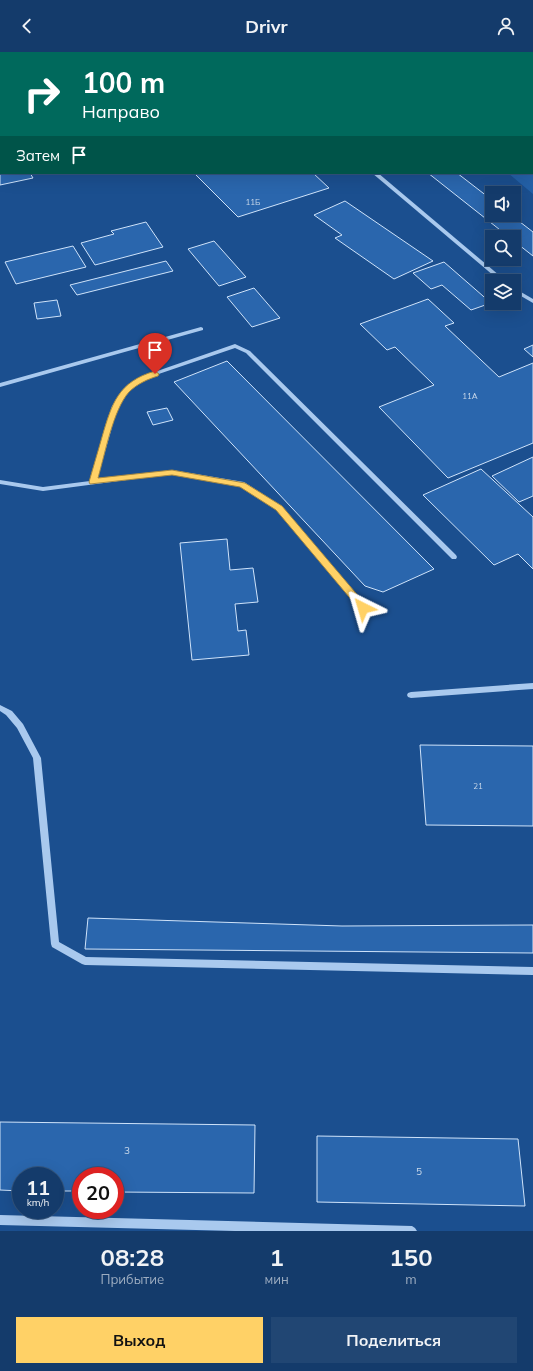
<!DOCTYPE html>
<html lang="ru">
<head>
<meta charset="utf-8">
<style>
  :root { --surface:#143b6b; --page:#214673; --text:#f1f3f6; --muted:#9dadc1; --line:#33557e; --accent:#ffd166 }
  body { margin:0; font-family:Mulish,sans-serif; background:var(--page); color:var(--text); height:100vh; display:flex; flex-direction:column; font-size:15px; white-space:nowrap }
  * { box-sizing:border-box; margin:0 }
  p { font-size:13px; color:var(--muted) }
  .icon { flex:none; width:22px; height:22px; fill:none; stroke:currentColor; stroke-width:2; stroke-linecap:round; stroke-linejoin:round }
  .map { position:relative; height:1179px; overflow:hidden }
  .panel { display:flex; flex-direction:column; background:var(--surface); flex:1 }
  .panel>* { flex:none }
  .guide { position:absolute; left:0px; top:0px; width:533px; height:122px; box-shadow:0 4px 16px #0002,0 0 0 1px var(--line); background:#00695c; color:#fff; overflow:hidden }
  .controls { position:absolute; left:485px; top:134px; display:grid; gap:8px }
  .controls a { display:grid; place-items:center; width:36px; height:36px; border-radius:0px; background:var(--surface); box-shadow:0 4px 16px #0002,0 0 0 1px var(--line); font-size:20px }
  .speed { position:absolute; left:12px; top:1115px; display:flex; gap:8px; font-size:20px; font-weight:700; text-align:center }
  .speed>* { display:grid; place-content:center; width:52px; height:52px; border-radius:50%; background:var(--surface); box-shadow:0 4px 16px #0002,0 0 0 1px var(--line); line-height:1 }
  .speed small { font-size:10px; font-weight:400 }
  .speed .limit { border:6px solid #d22; background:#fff; color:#111 }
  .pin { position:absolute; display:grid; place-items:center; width:34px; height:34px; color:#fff; margin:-41px -17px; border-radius:50% 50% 50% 0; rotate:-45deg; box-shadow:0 0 4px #0007 }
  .pin .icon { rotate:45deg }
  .me { position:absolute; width:44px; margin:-22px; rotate:320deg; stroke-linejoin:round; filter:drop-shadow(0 0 3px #0008) }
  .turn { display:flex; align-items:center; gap:14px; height:84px; padding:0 16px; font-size:18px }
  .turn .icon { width:52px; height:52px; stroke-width:2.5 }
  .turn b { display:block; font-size:28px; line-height:34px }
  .then { display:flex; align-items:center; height:38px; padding:0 16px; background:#0003; gap:8px; font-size:15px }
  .eta { display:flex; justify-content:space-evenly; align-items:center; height:68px; text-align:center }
  .eta b { font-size:24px; font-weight:700; line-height:28px }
  .cta { display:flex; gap:8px; margin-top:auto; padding:8px 16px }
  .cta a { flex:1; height:46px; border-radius:0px; background:var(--accent); color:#111; font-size:16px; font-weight:700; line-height:46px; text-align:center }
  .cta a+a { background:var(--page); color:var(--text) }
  header { display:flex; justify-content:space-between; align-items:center; height:52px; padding:0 16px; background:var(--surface); font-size:18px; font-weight:700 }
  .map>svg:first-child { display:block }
  .green { fill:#2461a8 }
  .building { fill:#2a66ad; stroke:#cfe3fa }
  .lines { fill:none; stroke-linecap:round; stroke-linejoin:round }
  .minor { fill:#a9c9ee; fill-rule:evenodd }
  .route { fill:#ffd166; stroke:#a68842 }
  .labels { text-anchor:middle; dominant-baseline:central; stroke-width:4; stroke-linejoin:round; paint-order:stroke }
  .number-label { font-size:8px; fill:#cad9ea }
  .near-number-label { font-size:10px; fill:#cad9ea }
</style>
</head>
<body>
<header><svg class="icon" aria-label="back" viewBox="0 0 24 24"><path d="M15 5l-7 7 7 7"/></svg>Drivr<svg class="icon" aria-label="person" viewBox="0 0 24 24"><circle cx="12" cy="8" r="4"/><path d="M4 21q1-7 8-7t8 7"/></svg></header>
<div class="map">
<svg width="533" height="1179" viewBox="0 0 533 1179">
  <rect width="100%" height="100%" fill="#1b4f8f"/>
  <path class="green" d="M425,0H533V142L508,121H532V1Z"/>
  <g class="building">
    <path d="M0,114L1,121H30L33,126L0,133Z"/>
    <path d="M194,121H313L329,136L238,165Z"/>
    <path d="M428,121H457L492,148V163H511L533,180V204L514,189V185H509Z"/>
    <path d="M345,149L433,209L394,227L335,186L342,183L314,163Z"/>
    <path d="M146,170L163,195L95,213L81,191L114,182L111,179Z"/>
    <path d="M214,189L246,225L219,234L188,197Z"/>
    <path d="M73,194L86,215L16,232L5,210Z"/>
    <path d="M166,209L173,219L77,243L70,233Z"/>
    <path d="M444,210L491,251L471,258L442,233L431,237L413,221Z"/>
    <path d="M254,236L280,266L252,275L227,245Z"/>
    <path d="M428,247L454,271L445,274L499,325L533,311V391L448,426L379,355L434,333L395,295L387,298L360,272Z"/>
    <path d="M57,248L61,264L37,267L34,251Z"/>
    <path d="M533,293V305L524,297Z"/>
    <path d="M227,309L434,517L383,540L365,534L174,330Z"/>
    <path d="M167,356L173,368L153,373L147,360Z"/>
    <path d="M533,405V444L519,450L492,424Z"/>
    <path d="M481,417L533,465V517L518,502L494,513L423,443Z"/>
    <path d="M227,487L230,518L253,516L258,550L235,552L238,579L246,578L249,603L192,608L180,491Z"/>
    <path d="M420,693L533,694V774L426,773Z"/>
    <path d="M88,866L342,874L533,873V901L85,897Z"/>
    <path d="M0,1070L255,1073L254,1141L115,1140V1124H81V1139H55V1124H21V1139L0,1138Z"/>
    <path d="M317,1084L518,1087L525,1154L317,1150Z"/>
  </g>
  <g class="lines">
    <g class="minor">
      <rect x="61" y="0" width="4" height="1"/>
      <rect x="215" y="0" width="5" height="1"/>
      <path d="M299,0H306L305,1H299Z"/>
      <rect x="0" y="72" width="1" height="2"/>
      <path d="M372,121H378L506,229H500Z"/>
      <path d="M514,236L533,247V251L514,240Z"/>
      <path d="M201,275L203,276V278L0,335V331Z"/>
      <path d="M235,292L250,299L456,503L457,505L456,507H452L246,301L235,296L144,327L129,338L118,354L97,428L172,418L244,430L281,454L365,554L366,556L365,558H361L277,458L240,434L172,422L43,439L0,432V428L43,435L90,429L112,354L125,336L140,325Z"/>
      <path d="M533,631V637L411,646L408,645L407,643L408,641L411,640Z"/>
      <path d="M0,653L12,659L23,672L41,706L59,890L86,905L533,915V923L85,913L82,912L52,895L51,892L33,706L17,676L6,663L0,659Z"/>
      <path d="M0,1163L412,1174L415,1176L417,1179H235L0,1173Z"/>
    </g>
  </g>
  <path class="route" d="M155,319L159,322L158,324C148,327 137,332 129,340C113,358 105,402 98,426L172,418L245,431L282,454L366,553L367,556L366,558H360L276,458L240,435L172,423L90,432L89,430C93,415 98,400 102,385C112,351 118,330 155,319Z"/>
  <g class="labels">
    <g class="number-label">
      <text x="253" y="150">11Б</text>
      <text x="470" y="344">11А</text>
      <text x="478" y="734">21</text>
    </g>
    <g class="near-number-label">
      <text x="127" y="1098">3</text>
      <text x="419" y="1119">5</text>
    </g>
  </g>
</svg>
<div class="controls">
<a><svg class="icon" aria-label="sound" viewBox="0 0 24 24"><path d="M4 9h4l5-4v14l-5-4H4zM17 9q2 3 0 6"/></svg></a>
<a><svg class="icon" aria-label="search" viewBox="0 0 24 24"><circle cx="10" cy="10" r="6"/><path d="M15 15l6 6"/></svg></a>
<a><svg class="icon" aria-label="layers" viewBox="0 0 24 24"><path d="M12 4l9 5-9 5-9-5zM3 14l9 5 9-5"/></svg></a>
</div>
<div class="speed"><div>11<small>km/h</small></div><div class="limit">20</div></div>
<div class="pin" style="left:155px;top:322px;background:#d93025"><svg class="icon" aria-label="arrive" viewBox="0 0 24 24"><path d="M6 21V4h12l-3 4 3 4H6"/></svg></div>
<svg class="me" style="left:363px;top:556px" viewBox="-20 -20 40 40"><path d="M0-17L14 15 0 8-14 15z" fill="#ffd166" stroke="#fff" stroke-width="4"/></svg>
<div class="guide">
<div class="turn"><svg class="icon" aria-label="right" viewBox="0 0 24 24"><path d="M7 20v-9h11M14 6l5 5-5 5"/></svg><div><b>100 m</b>Направо</div></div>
<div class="then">Затем<svg class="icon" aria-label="arrive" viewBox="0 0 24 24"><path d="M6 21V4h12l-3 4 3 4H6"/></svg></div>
</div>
</div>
<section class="panel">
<div class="eta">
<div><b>08:28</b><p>Прибытие</p></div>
<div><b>1</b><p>мин</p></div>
<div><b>150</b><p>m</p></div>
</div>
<div class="cta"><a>Выход</a><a>Поделиться</a></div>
</section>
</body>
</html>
